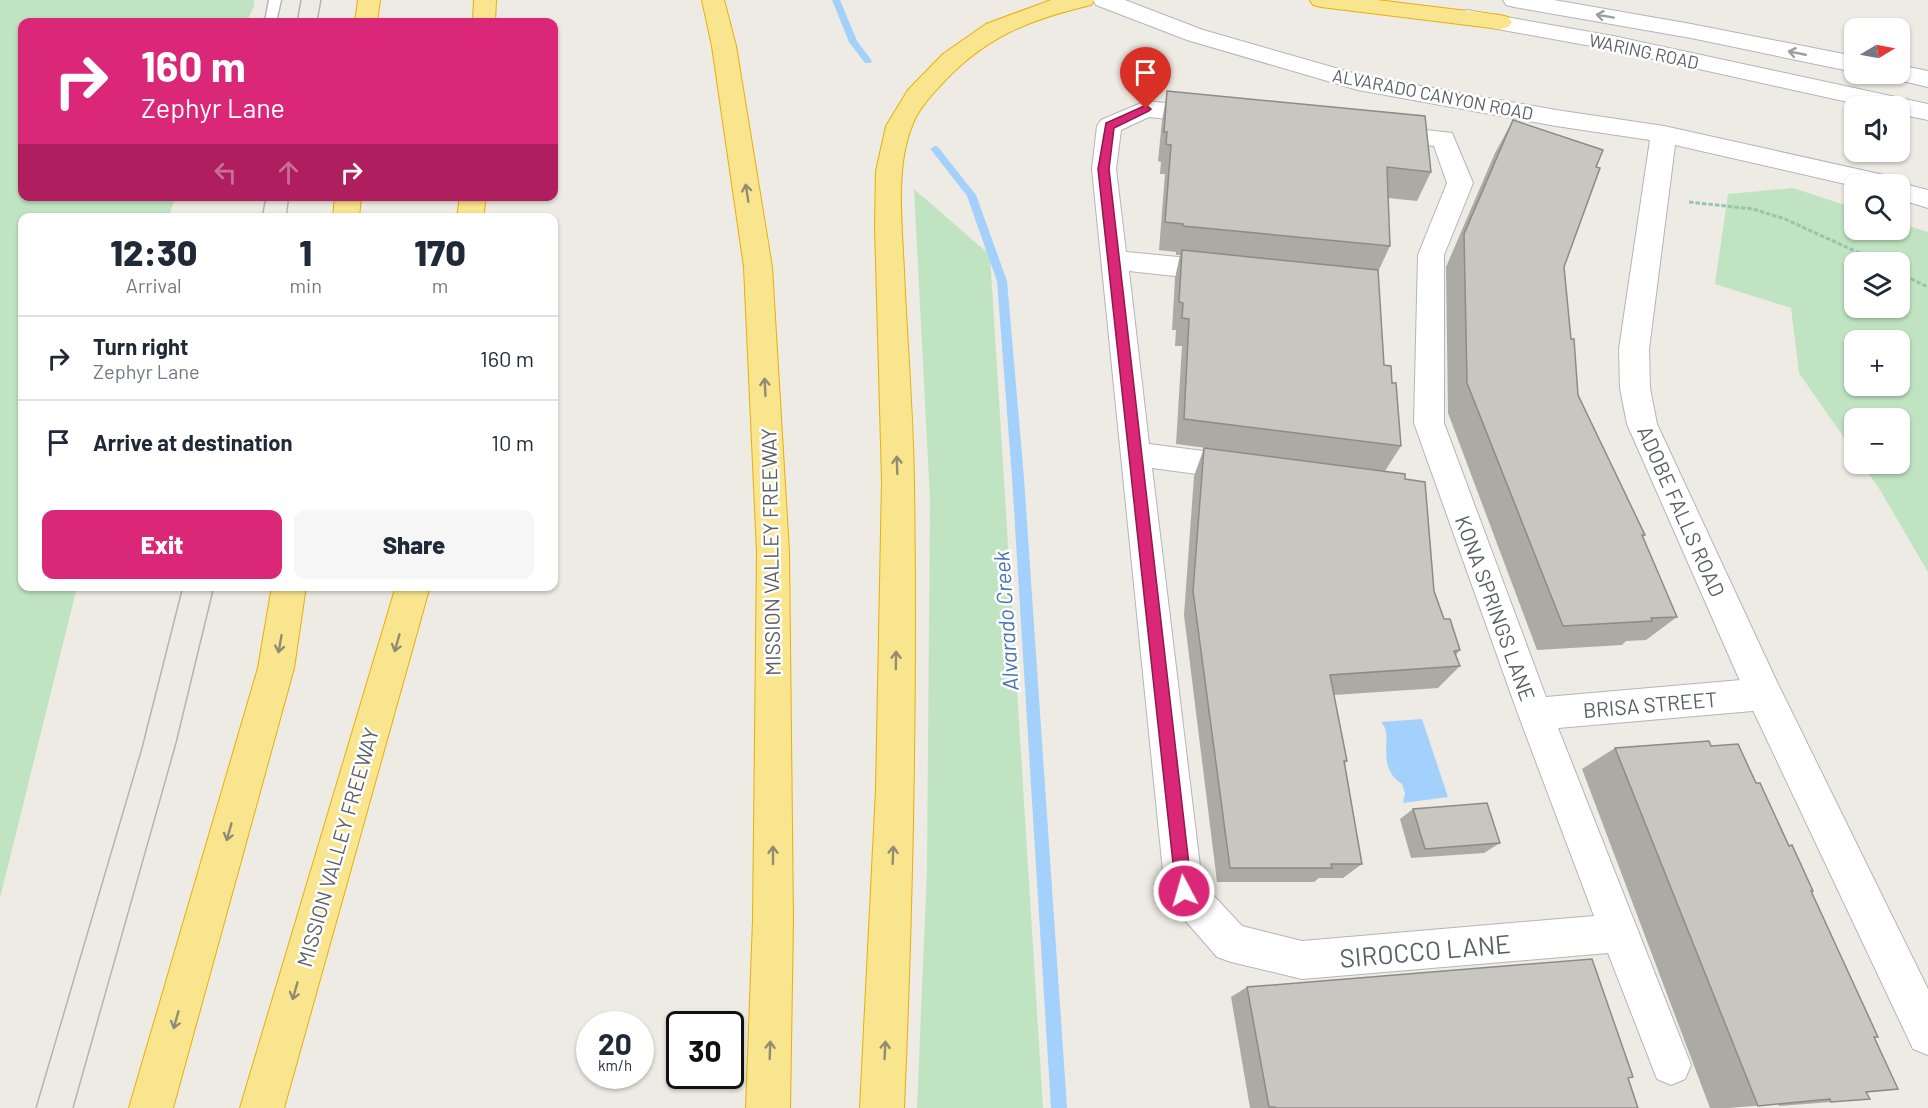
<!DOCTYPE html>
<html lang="en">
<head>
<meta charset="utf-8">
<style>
  :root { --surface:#fff; --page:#f6f6f7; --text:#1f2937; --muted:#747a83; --line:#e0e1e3; --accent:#db2777 }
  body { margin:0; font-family:Barlow,sans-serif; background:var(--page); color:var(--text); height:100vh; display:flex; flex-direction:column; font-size:22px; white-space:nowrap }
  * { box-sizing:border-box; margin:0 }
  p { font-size:20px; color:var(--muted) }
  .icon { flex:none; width:33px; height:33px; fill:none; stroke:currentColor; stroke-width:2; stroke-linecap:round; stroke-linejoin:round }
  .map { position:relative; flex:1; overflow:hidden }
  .details { position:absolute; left:18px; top:213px; width:540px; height:378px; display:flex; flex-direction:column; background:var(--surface); border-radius:12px; box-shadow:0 2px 4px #0004 }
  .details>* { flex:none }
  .guide { position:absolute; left:18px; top:18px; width:540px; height:183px; border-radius:12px; box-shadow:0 2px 4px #0004; background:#db2777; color:#fff; overflow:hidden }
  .needle { width:39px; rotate:80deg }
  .tools { position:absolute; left:1844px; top:18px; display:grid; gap:12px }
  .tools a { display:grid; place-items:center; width:66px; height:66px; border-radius:12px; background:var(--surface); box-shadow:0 2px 4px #0004; font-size:30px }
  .speed { position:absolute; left:576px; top:1011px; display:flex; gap:12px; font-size:30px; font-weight:700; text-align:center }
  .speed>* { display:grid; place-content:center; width:78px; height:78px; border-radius:50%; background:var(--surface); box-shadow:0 2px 4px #0004; line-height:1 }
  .speed small { font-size:15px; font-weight:400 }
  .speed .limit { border:3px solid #111; border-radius:9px; background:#fff; color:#111 }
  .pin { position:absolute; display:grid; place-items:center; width:51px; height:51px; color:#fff; margin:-62px -26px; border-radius:50% 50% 50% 0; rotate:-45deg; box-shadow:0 0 6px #0007 }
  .pin .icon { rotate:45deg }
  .me { position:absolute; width:66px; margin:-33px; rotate:354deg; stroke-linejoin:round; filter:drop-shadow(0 0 4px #0008) }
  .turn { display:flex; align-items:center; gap:21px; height:126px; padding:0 24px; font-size:27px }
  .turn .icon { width:78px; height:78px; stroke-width:2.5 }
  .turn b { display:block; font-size:42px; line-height:51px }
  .lanes { display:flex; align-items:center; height:57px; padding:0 24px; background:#0003; justify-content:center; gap:30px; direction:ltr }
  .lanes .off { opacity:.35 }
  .eta { display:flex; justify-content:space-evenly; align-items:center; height:102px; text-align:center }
  .eta b { font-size:36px; font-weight:800; line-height:42px }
  .primary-button { display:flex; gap:12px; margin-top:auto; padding:12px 24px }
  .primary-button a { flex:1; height:69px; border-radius:12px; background:var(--accent); color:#fff; font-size:24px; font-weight:800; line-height:69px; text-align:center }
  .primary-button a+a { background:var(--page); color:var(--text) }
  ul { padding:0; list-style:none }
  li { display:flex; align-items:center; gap:18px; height:84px; padding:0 24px; border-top:2px solid var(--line) }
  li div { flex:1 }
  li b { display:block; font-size:22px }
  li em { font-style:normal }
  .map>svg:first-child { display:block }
  .green { fill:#c0e4c2; fill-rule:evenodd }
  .water { fill:#a4d0fc }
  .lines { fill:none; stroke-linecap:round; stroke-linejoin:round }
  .stream { fill:#a4d0fc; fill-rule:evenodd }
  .service-casing { stroke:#b3b5b9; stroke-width:3 }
  .minor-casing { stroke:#b3b5b9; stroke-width:2 }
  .tertiary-casing { stroke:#b3b5b9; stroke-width:2 }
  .secondary-casing { stroke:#b2b5ba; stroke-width:2 }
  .motorway-casing { stroke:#e7b009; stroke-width:2 }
  .path { stroke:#99c4a9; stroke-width:3; stroke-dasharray:4.5 2; stroke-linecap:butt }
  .service { fill:#fff; fill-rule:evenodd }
  .minor { fill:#fff; fill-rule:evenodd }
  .tertiary { fill:#fff; fill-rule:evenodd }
  .secondary { fill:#fff; fill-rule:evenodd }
  .motorway { fill:#f9e58e; fill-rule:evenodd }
  .tram { stroke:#b3b4b4; stroke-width:1.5 }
  .wall { fill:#acaaa5 }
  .building { fill:#c8c6c0; stroke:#8c8b86; stroke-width:1.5 }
  .oneway { stroke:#9d9ea1 }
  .oneway2 { stroke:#928d72 }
  .route { fill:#db2777; stroke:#8e194d; stroke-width:1.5 }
  .labels { text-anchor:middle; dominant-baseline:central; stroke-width:5; stroke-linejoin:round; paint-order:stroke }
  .far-street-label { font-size:18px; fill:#5b5e63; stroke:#fff }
  .street-label { font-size:21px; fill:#5b5e63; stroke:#fff }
  .water-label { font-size:22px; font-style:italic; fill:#4574b5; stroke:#fff }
  .near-street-label { font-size:26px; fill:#5b5e63; stroke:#fff }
</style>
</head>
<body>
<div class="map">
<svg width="1928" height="1108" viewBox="0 0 1928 1108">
  <rect width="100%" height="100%" fill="#edebe3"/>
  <g class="green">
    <path d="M0,0H254V7L246,22H22V196L175,197L169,217L22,218V586L77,587L0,898Z"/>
    <path d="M1793,188L1854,208V230H1899V223L1928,232V572L1880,490L1862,464H1899V418H1854V452L1799,373L1791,308L1715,284L1728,194ZM1854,262H1899V308H1854ZM1854,340H1899V386H1854Z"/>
    <path d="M914,189L990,255L1043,1108H917L927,869L930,500Z"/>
  </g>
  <path class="water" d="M1422,719L1448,797L1403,803L1405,793L1402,784C1374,766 1395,735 1381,722Z"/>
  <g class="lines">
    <g class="stream">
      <path d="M832,0H840L857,41L872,61L871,63H865L849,42Z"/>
      <path d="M935,146L938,147L976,195L1007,281L1024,478L1067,1108H1051L1012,478L997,281L967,196L932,151L930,149Z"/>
    </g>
    <g class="service-casing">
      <path id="service" d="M269,0H281L276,22H265Z"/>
    </g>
    <g class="minor-casing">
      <path id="minor" d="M1146,101L1205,107L1213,109L1217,115L1213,121L1205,123L1149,117L1121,130L1116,169L1126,252L1220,261L1229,264L1233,271L1229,278L1220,281L1129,271L1149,444L1242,456L1253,459L1257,468L1253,477L1242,480L1152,468L1202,883L1242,926L1302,941L1594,916L1518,714L1414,423L1418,255L1447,183L1434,146L1374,139L1371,133L1374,127L1383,125L1452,133L1473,183L1444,255V423L1546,697L1764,678L1776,683L1781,694L1776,705L1764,710L1558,728L1691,1065L1685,1079L1671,1085L1657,1079L1608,953L1302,979L1231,962L1217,957L1171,904L1165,891L1092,169L1097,126L1101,120Z"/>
    </g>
    <g class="tertiary-casing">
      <path id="tertiary" d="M1093,0H1125L1203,30L1360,75L1556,110L1664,126L1884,175L1893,178L1896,182L1928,190V208L1899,199V184L1854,186L1675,145L1649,349L1650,388L1657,424L1777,682L1928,989V1055L1913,1049L1751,706L1627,424L1620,388L1619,349L1650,140L1556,126L1358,90L1187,40L1096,5Z"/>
    </g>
    <g class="secondary-casing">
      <g id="secondary">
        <path d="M1503,0H1554L1691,24L1854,56V72L1691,38L1514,7L1506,5Z"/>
        <path d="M1467,10L1613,36L1928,104V120L1899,114V106H1866L1613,50L1459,22L1455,17L1459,12Z"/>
        <path d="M1899,65L1928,71V87L1890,78L1887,74H1899Z"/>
      </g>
    </g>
    <g class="motorway-casing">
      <g id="motorway">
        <path d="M358,0H380L377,22H355Z"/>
        <path d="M474,0H496L495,22H473Z"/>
        <path d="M702,0H724L736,46L772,267L789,552L793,920L790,1108H746L753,920L757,552L744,267L712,46Z"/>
        <path d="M1051,0H1094L1091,5C1028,20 984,37 939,87C929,98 917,111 912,126C895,168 902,226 904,271C907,341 913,412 914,483C917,691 913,900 904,1108H860L876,789L882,481L875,226L876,171L886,126L908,90L943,54L986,24Z"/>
        <path d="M1310,0H1377L1500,15L1508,17L1512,22L1508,27L1500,29L1321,7L1313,5Z"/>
        <path d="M335,196H361L359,218H333Z"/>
        <path d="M460,196H486L483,218H457Z"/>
        <path d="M272,586H306L294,668L173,1108H129L258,668Z"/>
        <path d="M396,586H430L284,1108H240Z"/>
      </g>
    </g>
    <g class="path">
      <path d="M1689,202L1753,209L1785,219L1879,262"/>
      <path d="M1899,273L1928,287"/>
    </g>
    <use href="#service" class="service"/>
    <use href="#minor" class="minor"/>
    <use href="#tertiary" class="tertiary"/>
    <use href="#secondary" class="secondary"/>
    <use href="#motorway" class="motorway"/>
    <g class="tram">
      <path d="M297,22L301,0"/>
      <path d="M317,22L321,0"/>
      <path d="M262,218L266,196"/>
      <path d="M286,218L289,196"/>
      <path d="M36,1108L142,748L183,586"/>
      <path d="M73,1108L176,743L214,586"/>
    </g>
  </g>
  <g class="wall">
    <path d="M1167,91L1431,172L1417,201L1388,198L1390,246L1378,272L1384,365L1392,383L1401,446L1385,471L1176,444L1182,346H1175L1176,330H1172L1175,278L1180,255H1176V252L1159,250L1165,174H1160L1161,162L1158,161L1162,121Z"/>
    <path d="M1513,120L1596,167L1564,267L1571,339L1578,395L1645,535L1643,537L1677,617L1646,640L1626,641L1622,645L1537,650L1448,413L1446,267L1495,153Z"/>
    <path d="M1204,448L1405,479L1434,591L1444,619L1460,650L1456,655L1460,666L1438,688L1334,695L1347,761L1345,763L1362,864L1343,878H1319L1314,882H1217L1184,615L1194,476Z"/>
    <path d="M1711,746L1756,783L1789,846L1811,891L1874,1038L1866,1092L1831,1102L1779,1106L1778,1104L1728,1108H1710L1582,769L1615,748Z"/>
    <path d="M1413,809L1500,843L1484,853L1411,858L1400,819Z"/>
    <path d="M1247,987L1628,1078L1638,1108H1250L1231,997Z"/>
  </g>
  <g class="building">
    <path d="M1167,91L1425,116L1431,172L1387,167L1390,246L1183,226V224L1165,222L1171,145L1166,144L1167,132H1164Z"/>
    <path d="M1513,120L1603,150L1596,167L1600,168L1564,267L1571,339H1574L1578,395L1645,535H1642L1677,617L1651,618L1652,621L1563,626L1467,383L1464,234Z"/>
    <path d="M1182,250L1378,270L1384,365L1391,366L1392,383H1396L1401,446L1184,419L1189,319L1182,318L1183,303L1179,302Z"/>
    <path d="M1204,448L1405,474V479L1425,482L1434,591L1444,619H1450L1460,650L1454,651L1460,666L1330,675L1347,761H1344L1362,864H1331L1332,868H1230L1193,591Z"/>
    <path d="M1709,741L1711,746L1738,744L1756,783H1760L1789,846L1792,845L1813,891H1811L1878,1037H1874L1898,1089L1866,1092L1870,1099L1831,1102L1830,1099L1758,1106L1615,748Z"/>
    <path d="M1487,803L1500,843L1425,849L1413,809Z"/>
    <path d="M1592,959L1633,1077L1628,1078L1638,1108H1275V1107H1269L1247,987Z"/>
  </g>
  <defs><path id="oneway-shaft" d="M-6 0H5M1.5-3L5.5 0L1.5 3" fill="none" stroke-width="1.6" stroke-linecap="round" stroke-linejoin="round" transform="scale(1.5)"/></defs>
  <g class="oneway">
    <use href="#oneway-shaft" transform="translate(1605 16) rotate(-170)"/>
    <use href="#oneway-shaft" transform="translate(1797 53) rotate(-169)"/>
  </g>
  <g class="oneway2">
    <use href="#oneway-shaft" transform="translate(747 193) rotate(-99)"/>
    <use href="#oneway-shaft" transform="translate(765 387) rotate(-93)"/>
    <use href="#oneway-shaft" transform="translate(897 465) rotate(-92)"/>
    <use href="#oneway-shaft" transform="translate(397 643) rotate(106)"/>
    <use href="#oneway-shaft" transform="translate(280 644) rotate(100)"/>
    <use href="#oneway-shaft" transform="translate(896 660) rotate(-89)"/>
    <use href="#oneway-shaft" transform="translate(229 832) rotate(106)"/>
    <use href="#oneway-shaft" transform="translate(773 855) rotate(-90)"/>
    <use href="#oneway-shaft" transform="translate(893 855) rotate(-88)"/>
    <use href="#oneway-shaft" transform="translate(295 991) rotate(106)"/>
    <use href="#oneway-shaft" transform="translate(176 1020) rotate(106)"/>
    <use href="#oneway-shaft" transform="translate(770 1050) rotate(-88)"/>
    <use href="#oneway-shaft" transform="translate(885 1050) rotate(-87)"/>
  </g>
  <path class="route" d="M1146,105L1151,109L1149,111L1114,128L1109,169L1192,891L1190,897L1184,900L1179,897L1176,891L1098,169L1106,123Z"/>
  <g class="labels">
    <g class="far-street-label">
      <text transform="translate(1644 51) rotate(12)">WARING ROAD</text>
      <text transform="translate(1433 94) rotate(11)">ALVARADO CANYON ROAD</text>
    </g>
    <g class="street-label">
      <text transform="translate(1682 511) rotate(66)">ADOBE FALLS ROAD</text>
      <text transform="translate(770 552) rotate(-91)">MISSION VALLEY FREEWAY</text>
      <text transform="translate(1496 608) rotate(70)">KONA SPRINGS LANE</text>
      <text transform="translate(1650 704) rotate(-5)">BRISA STREET</text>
      <text transform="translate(337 847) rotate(-74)">MISSION VALLEY FREEWAY</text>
    </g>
    <g class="water-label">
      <text transform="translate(1005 621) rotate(-94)">Alvarado Creek</text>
    </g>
    <g class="near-street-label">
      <text transform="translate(1425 950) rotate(-5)">SIROCCO LANE</text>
    </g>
  </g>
</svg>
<div class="tools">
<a><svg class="needle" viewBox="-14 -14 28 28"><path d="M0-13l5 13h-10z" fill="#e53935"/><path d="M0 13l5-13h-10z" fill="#747a83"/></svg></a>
<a><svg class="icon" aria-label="sound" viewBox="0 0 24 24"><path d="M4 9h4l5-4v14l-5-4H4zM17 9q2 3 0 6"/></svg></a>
<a><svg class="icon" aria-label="search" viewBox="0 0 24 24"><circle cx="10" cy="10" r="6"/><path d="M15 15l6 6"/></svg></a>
<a><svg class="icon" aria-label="layers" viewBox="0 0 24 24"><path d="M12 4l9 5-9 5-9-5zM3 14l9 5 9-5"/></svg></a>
<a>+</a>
<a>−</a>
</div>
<div class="speed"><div>20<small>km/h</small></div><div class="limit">30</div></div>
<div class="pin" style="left:1146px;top:109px;background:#d93025"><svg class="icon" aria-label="arrive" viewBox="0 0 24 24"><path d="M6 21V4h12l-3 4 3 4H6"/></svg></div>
<svg class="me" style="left:1184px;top:891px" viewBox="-20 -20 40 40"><circle r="17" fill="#db2777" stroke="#fff" stroke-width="3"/><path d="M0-11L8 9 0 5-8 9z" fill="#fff"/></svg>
<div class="guide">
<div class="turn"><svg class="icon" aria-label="right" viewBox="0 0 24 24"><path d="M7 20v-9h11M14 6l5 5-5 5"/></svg><div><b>160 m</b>Zephyr Lane</div></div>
<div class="lanes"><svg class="icon off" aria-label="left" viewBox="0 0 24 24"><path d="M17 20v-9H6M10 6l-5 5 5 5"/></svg><svg class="icon off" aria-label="ahead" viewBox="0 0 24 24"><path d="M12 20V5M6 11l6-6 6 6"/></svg><svg class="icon" aria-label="right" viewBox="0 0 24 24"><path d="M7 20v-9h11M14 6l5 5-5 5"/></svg></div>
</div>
<section class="details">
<div class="eta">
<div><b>12:30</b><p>Arrival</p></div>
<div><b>1</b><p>min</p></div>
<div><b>170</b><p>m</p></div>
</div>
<ul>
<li><svg class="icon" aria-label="right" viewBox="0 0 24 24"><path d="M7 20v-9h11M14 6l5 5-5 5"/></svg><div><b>Turn right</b><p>Zephyr Lane</p></div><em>160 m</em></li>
<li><svg class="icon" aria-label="arrive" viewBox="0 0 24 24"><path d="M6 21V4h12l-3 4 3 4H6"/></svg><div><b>Arrive at destination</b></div><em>10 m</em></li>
</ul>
<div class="primary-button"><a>Exit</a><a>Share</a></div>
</section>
</div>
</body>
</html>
